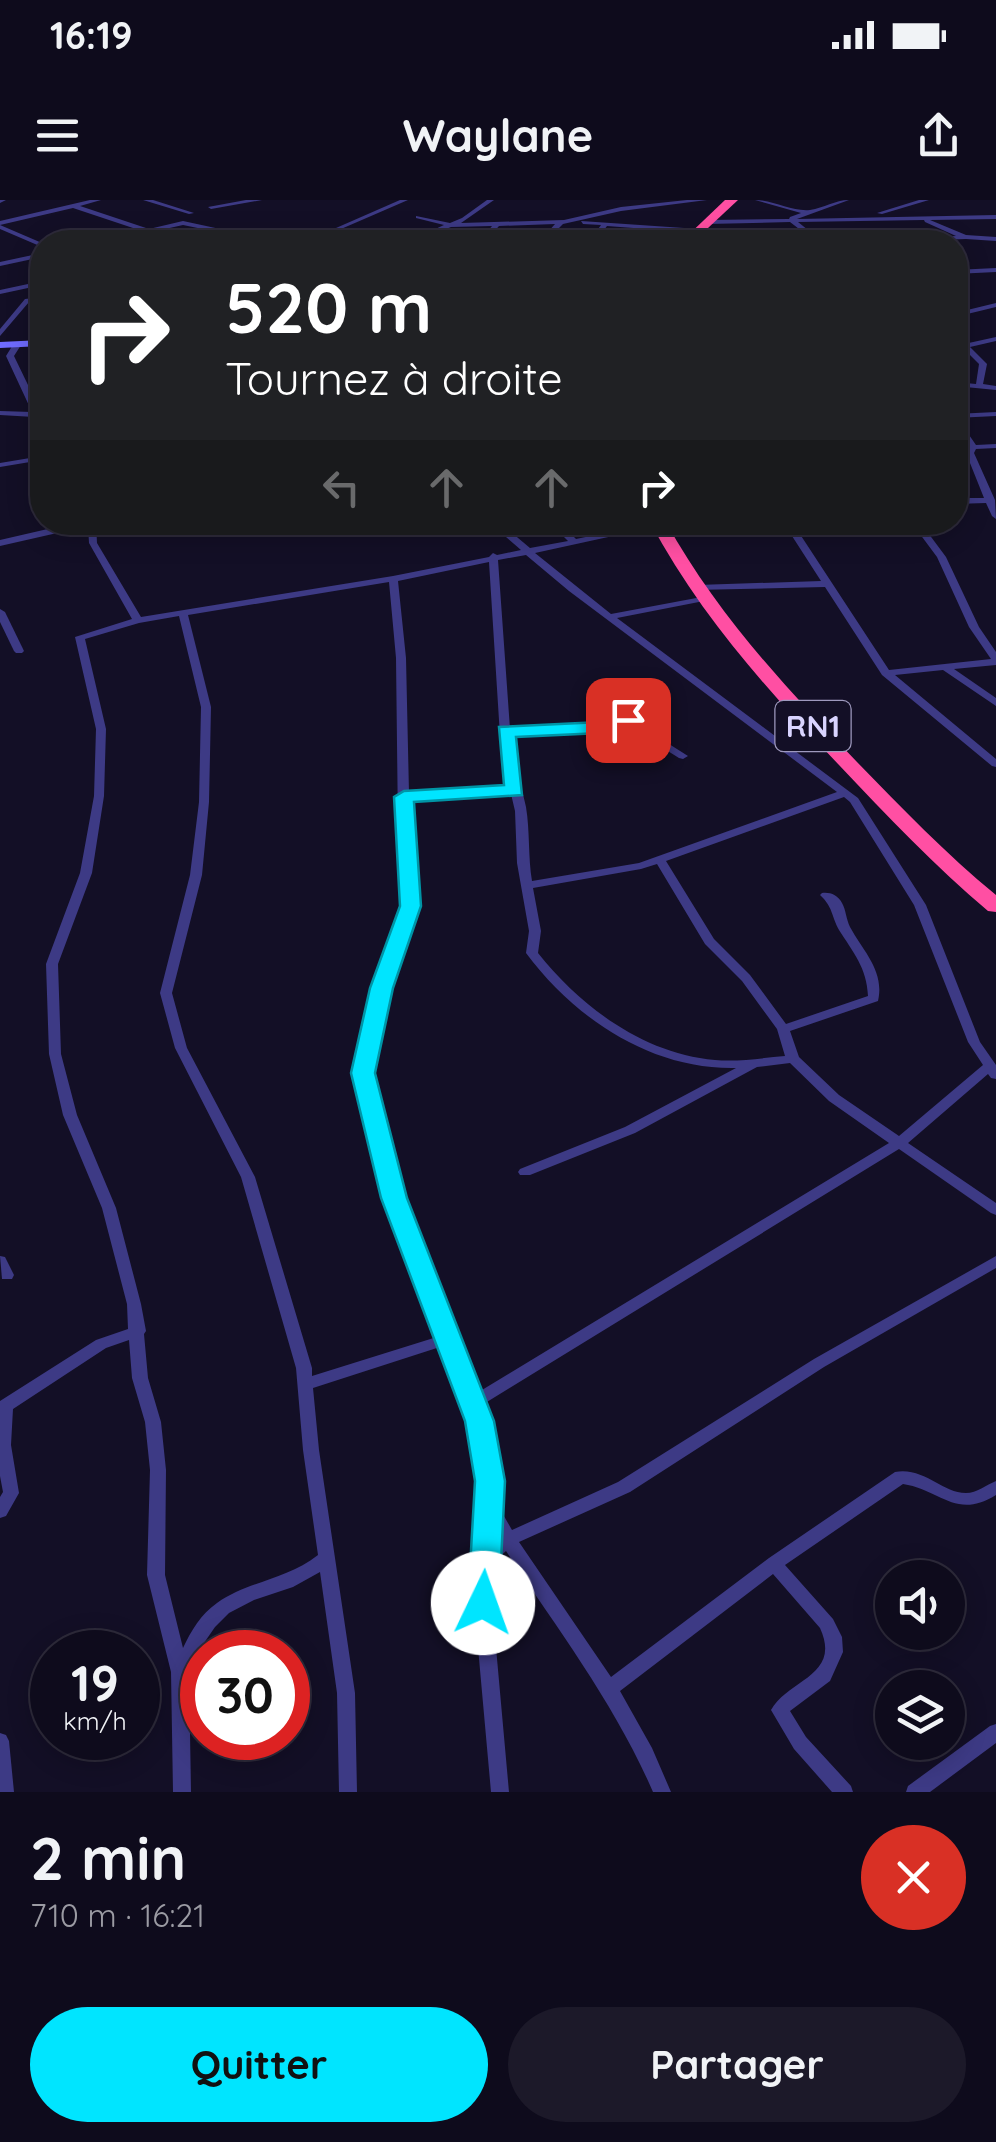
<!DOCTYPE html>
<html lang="fr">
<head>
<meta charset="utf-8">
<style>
  :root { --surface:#0e0b1c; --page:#1c1929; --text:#f1f3f6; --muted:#9b9ba3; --line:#2e2b3b; --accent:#00e5ff }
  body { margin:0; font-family:Quicksand,sans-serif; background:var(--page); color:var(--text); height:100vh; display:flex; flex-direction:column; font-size:38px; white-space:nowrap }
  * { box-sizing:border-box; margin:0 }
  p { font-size:32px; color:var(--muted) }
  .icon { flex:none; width:55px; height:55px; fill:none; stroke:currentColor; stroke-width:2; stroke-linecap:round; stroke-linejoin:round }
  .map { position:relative; height:1592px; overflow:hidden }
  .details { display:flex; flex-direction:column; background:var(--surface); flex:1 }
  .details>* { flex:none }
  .banner { position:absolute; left:30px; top:30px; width:938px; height:305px; border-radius:40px; box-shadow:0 5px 25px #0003,0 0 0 2px var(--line); background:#202124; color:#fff; overflow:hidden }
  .fabs { position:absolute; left:875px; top:1360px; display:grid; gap:20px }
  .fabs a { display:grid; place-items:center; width:90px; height:90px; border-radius:50%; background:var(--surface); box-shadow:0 5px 25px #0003,0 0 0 2px var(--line); font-size:50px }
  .speed { position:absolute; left:30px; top:1430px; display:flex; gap:20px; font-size:50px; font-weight:700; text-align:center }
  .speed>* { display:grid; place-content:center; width:130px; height:130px; border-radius:50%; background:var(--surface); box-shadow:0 5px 25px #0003,0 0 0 2px var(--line); line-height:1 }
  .speed small { font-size:25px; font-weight:400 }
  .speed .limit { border:15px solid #d22; background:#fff; color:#111 }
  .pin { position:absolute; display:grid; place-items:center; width:85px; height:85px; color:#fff; margin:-42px; border-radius:20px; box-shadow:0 5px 15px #0006 }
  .me { position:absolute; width:110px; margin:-55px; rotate:3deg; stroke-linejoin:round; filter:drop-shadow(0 0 8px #0008) }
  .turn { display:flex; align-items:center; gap:35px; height:210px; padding:0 30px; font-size:45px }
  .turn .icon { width:130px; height:130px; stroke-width:2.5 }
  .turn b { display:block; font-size:70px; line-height:85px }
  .lanes { display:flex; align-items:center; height:95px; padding:0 30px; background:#0003; justify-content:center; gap:50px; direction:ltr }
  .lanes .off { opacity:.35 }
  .round { display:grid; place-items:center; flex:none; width:105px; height:105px; border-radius:52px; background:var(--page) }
  .summary { display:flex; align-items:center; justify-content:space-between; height:170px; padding:0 30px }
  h1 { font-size:60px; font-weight:700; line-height:75px }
  .cta { display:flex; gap:20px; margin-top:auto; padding:20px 30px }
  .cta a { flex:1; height:115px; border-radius:60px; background:var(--accent); color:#111; font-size:40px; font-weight:700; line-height:115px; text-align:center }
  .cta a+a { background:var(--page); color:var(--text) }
  .status { display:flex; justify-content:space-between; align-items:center; height:70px; padding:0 50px; background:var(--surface); direction:ltr }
  .status svg { height:28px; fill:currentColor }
  header { display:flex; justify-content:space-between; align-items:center; height:130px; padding:0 30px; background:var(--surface); font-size:45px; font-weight:700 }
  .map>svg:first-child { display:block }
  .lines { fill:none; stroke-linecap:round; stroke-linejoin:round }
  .street { fill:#3d3a85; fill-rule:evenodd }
  .secondary { fill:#6f6bff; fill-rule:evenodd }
  .highway { fill:#ff4fa3; fill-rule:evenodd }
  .route { fill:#00e5ff; stroke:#0095a6; stroke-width:2.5 }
  .labels { text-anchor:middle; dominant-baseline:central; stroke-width:8; stroke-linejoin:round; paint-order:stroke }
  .shield { fill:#130f26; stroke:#9e99be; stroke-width:2.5 }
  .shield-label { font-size:30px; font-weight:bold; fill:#d9d4ff }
</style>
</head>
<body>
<div class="status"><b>16:19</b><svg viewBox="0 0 49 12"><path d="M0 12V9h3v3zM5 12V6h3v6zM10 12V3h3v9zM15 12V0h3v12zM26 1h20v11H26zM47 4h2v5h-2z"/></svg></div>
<header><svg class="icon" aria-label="menu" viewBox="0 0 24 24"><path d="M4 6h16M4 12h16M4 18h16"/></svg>Waylane<svg class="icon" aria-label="share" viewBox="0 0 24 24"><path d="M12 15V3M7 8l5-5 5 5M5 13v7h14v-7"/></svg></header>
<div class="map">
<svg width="996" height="1592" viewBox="0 0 996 1592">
  <rect width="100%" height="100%" fill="#130f26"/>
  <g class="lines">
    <g class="street">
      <path d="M0,0H6L0,3Z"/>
      <path d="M90,0H101L80,6L149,29L183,21L281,42C264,43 246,34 229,35C217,36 207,42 195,42L196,41L222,33L183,25L107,42H98L99,41L142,31L73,8L0,25V21Z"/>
      <path d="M143,0H153L194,13L189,14Z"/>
      <path d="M246,0H262L211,9L208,7Z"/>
      <path d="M400,0H408L311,42H304Z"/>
      <path d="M487,0H494L461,23L564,20L621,7L687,0H707L621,11L563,24L545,42H539L555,24L499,26L485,42H479L492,26L451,27L414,42H407L444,25L416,18V16L450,23L462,18Z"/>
      <path d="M755,0C773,0 793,12 810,10C824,8 835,0 849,0L797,19L996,15V19L930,20L966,35L996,37V41L966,39L886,42L889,40L956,36L925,22L924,20L798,22L823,42H816L790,22L708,24L705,22L708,20L789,19L790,17L801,13Z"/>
      <path d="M919,0H929L882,14L877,13Z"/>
      <path d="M581,21L699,29L702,31L699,33L607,26L595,42H589L601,25L583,24Z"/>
      <path d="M0,25L42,43V47L0,29Z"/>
      <path d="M42,53V57L0,66V62Z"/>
      <path d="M996,68V72L955,74V70Z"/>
      <path d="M42,81V85L0,94V90Z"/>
      <path d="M42,97V101L29,102L0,136V129L25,99Z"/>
      <path d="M996,103V107L955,117V113Z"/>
      <path d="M996,137V141L970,147L987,164L983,184L996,186V190L955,186V182L976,184L979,164L963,148L955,150V146Z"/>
      <path d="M14,143L21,145L14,156L42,214V227H39L34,217L0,215V211L32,212L6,156Z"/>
      <path d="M996,212V216L955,218V214Z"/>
      <path d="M955,219H958L976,245L996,244V248L976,249L974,253L995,300L996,319L992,316L986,303L955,304V298H984L966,253L968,250H955V246L968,245L955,227Z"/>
      <path d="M42,256V260L0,267V263Z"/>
      <path d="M78,322H96L97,343L141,417L393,376L489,357L493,353L497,355L521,350L489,322H499L530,348L568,341L549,322H559L576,339L658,322H677L535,353L611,414L707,396L709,398L704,401L617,418L858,598L926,705L980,842L996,865V879L991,878L988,874L908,943L996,1003V1015L991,1013L899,949L482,1205L488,1221L498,1281L497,1304L512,1330L618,1282L814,1159L996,1056V1068L824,1167L630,1292L519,1342L611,1477L769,1358L895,1272C925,1267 941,1293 966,1293C977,1293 986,1285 996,1281V1295C956,1320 941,1290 903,1284L785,1365L833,1419L842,1437L843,1452L830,1481L790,1511L806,1537L851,1586L853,1592H832L794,1549L771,1510C788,1479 842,1476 820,1428L773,1374L620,1491L652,1548L671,1592H653C615,1504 558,1430 506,1351L494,1362L492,1403L509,1592H491L474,1403L482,1281L472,1221L443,1146L313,1188L319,1250L355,1493L357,1592H339L337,1493L320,1372L293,1387L254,1400L229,1413L215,1427L204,1443L189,1472L191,1592H173L171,1472L147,1375L150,1270L145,1222L132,1178L129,1140L106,1148L13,1209L11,1245L19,1293L6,1316L0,1318V1297L3,1292L0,1276V1201L96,1140L128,1129L127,1104L102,1008L63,915L49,854L46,764L80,673L94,596L96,529L75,437L132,419L89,343L88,326L0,346V340ZM526,355L569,391L837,592L639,663L532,681C528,657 530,631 526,607C521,583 512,560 510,535L601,531L626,525L679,558L683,559L688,556L628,518L601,525L510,529L498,360ZM489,362L501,552L510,588L409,593L406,458L398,381ZM389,382L396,458L398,628L407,689L400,726L375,788L356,873L387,998L440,1136L312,1176V1168L255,977L187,848L172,793L202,675L209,602L211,507L188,415ZM179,416L201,507L199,602L190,675L160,793L175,848L241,977L296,1168L303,1250L318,1355C286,1380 248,1381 217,1403C201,1414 191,1431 183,1448L165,1375L166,1270L161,1222L148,1178L144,1134L146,1131L141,1104L116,1008L77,915L61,854L58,764L92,673L104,596L106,529L85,439L139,423ZM511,594L515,611L517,663L529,731L526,753C575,819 652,870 736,868L625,927L520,969L518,972L520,975H530L635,933L757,867L790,863L829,901L889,943L477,1193L401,998L370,873L387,788L412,726L419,689L410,628L409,600ZM844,597L850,602L914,705L968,842L983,865L899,936L839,895L799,857L790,831L878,801C885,771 863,751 850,727C846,719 846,710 842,703C838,695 830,692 822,693L820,695C833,707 831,715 839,730C853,752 867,768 868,796L786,824L750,775L714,739L666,661ZM657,664L705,744L742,781L777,829L785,856C762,858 738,862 715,860C644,854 581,807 538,753L541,731L533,688L641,669Z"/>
      <path d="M783,322H792L889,470L991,459L969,427L937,357L911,322H920L946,357L979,427L996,452V465L954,469L996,498V506L943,470L895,475L996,559V567L992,566L882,475L825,387L694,390V386L697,385L821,381Z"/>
      <path d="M0,409L5,412L24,451L22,453H16L14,451L0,422Z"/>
      <path d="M0,1056L5,1057L14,1075L12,1079H2Z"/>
      <path d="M996,1524V1543L930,1592H906L908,1586L990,1526Z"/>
      <path d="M0,1533L6,1535L9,1541L14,1592H0Z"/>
    </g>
    <path class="secondary" d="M42,140V146L0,148V142Z"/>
    <g class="highway">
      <path d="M725,0H738L693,42H681Z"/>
      <path d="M650,322H666C716,413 786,488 857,562C902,608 946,654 996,695V712L988,711C935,666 887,616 839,565C768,491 699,414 650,322Z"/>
    </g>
  </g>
  <path class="route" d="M628,515L635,517V524L601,533L516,537L522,595L414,602L421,706L393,788L375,873L407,998L494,1221L505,1281L499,1403L494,1412L483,1416L472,1412L468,1403L475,1281L465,1221L381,998L351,873L370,788L400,706L394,597L404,591L504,585L499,527L601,522Z"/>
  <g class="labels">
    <rect class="shield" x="775.5" y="501" width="75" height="50" rx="8"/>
    <g class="shield-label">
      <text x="813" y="526">RN1</text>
    </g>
  </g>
</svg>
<div class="fabs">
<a><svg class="icon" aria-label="sound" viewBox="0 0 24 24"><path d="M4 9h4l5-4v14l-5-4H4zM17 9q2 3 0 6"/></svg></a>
<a><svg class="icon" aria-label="layers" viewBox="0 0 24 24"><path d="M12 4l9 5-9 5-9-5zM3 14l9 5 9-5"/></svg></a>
</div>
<div class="speed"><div>19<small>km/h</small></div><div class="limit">30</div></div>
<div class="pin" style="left:628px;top:520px;background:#d93025"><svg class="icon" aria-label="arrive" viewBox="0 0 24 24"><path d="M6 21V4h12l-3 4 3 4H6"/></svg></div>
<svg class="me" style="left:483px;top:1403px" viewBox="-20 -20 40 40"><circle r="19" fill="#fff"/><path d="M0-13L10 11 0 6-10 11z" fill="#00e5ff"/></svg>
<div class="banner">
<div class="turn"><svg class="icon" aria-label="right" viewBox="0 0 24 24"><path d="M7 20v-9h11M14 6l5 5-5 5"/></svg><div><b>520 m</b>Tournez à droite</div></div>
<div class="lanes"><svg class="icon off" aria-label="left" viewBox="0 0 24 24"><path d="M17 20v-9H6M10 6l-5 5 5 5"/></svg><svg class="icon off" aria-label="ahead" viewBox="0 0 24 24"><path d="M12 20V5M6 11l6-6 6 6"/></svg><svg class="icon off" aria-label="ahead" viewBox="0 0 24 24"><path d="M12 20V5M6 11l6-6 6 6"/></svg><svg class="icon" aria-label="right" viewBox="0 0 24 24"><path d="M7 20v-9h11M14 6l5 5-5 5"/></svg></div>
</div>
</div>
<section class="details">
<div class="summary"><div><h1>2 min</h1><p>710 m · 16:21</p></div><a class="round" style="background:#d93025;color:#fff"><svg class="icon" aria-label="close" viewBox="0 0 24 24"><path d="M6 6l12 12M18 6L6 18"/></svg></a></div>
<div class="cta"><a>Quitter</a><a>Partager</a></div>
</section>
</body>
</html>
